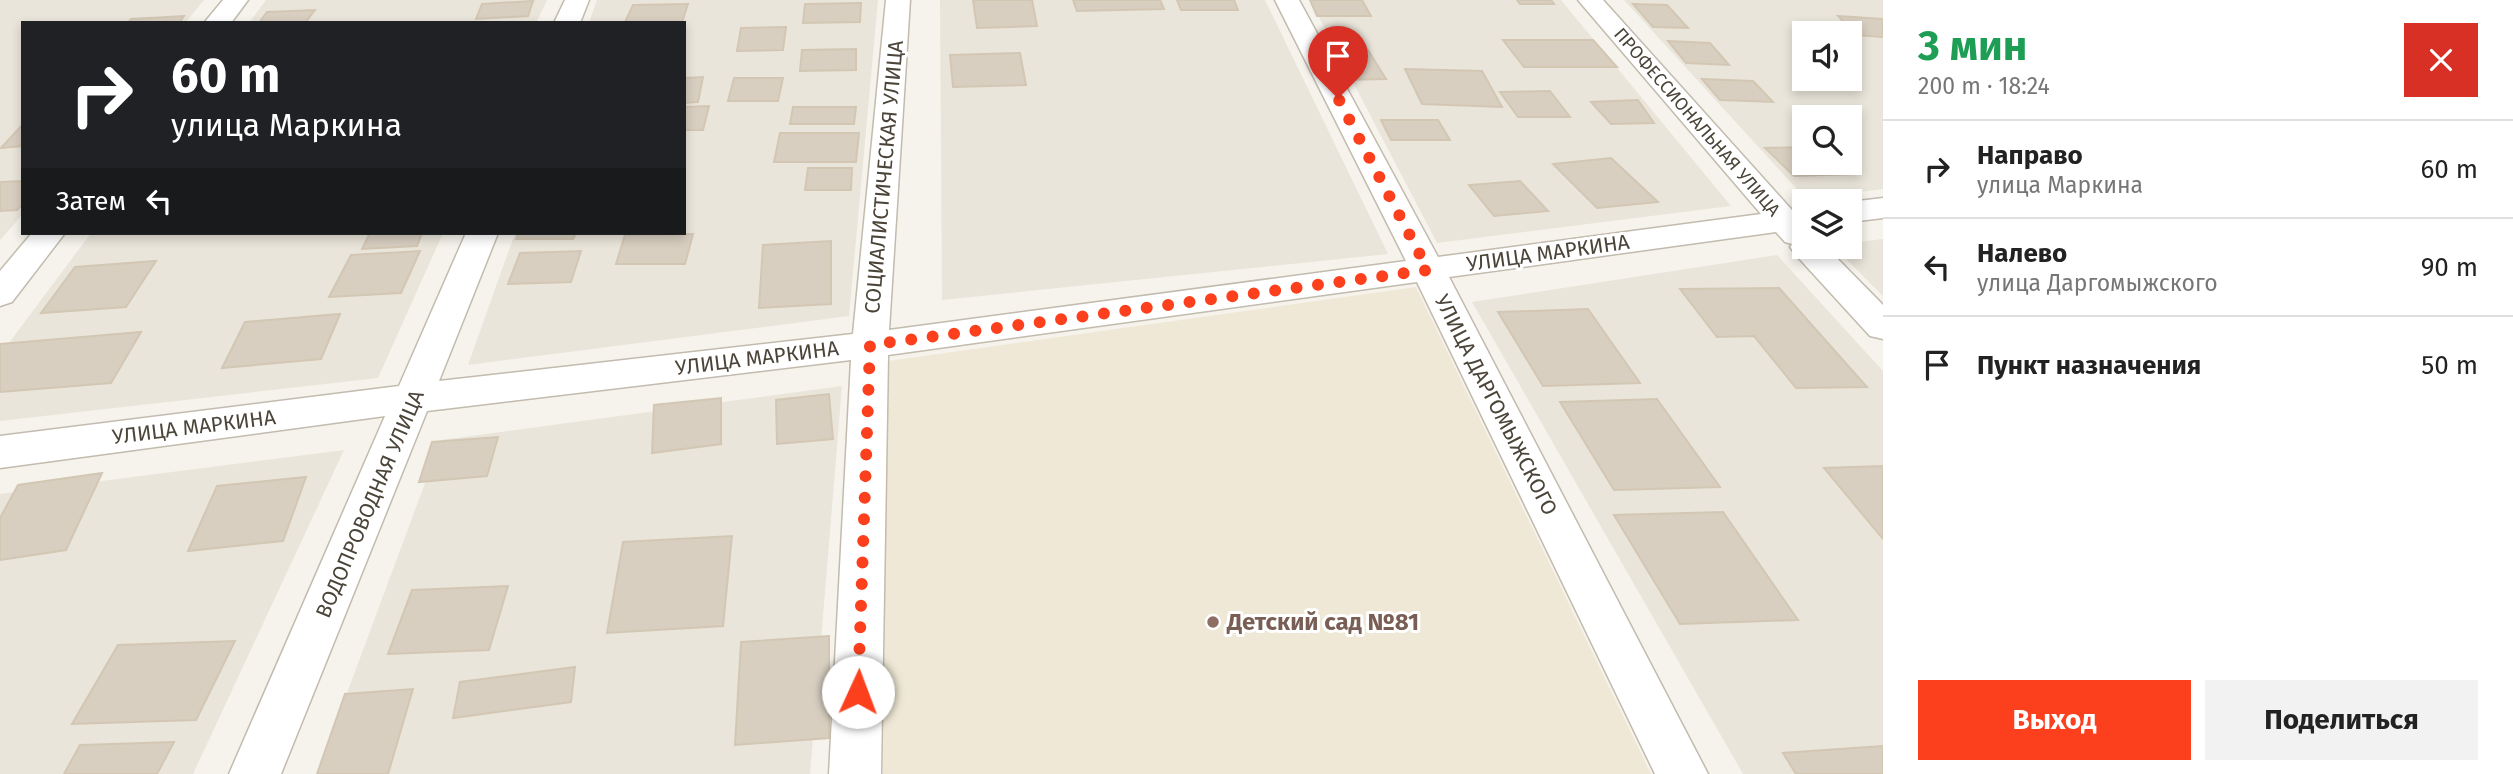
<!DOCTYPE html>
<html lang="ru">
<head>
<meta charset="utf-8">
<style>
  :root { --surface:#fff; --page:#f2f2f2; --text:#222; --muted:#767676; --line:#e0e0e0; --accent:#fc3f1d }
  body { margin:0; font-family:"Fira Sans",sans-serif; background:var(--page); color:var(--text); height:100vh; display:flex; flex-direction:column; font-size:26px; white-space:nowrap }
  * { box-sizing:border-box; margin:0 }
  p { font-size:23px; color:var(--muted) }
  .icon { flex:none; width:38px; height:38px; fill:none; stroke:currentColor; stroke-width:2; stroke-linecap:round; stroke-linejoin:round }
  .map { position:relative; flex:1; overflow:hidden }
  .side { display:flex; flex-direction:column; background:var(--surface); width:630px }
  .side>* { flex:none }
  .guide { position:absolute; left:21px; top:21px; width:665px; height:214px; border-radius:0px; box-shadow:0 4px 10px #0003; background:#202124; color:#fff; overflow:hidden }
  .buttons { position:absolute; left:1792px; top:21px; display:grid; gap:14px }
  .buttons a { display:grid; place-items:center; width:70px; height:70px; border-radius:0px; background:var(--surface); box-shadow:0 4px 10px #0003; font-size:35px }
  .pin { position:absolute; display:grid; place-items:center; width:60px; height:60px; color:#fff; margin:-72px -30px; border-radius:50% 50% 50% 0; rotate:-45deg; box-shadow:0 0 7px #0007 }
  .pin .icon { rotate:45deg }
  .me { position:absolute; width:77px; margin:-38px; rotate:2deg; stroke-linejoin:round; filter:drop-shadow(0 0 5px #0008) }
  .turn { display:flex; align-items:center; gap:24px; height:147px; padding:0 35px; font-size:32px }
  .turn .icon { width:91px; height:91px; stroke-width:2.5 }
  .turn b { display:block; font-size:49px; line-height:60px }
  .then { display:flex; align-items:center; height:66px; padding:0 35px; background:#0003; gap:14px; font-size:26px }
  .round { display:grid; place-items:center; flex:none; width:74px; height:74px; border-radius:0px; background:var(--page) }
  .headline { display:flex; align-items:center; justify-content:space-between; height:119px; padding:0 35px }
  h1 { font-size:42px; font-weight:700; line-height:52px; color:#1e9e55 }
  .button { display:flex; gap:14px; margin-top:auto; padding:14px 35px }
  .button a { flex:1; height:80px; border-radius:0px; background:var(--accent); color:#fff; font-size:28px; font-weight:700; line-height:80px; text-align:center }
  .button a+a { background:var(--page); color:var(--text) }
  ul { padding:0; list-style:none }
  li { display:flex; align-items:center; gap:21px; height:98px; padding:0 35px; border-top:2px solid var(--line) }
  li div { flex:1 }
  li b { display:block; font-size:26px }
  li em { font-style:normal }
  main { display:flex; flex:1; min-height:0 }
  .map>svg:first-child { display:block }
  .residential { fill:#eae5da; fill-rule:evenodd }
  .education { fill:#efe8d6 }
  .building { fill:#d8cfc1; stroke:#d3c7b4; stroke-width:2 }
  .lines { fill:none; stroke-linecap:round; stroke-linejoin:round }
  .minor-casing { stroke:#c2bbae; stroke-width:3 }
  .minor { fill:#fff; fill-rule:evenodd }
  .route { stroke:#fc3f1d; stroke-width:12; stroke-dasharray:0 21.6 }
  .education-dot { fill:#8d6e63; stroke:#fff; stroke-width:2.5 }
  .labels { text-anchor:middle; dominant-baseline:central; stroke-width:6; stroke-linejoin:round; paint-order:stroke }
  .far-street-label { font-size:18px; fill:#4b4439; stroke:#fff }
  .street-label { font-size:21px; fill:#4b4439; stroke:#fff }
  .near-education-label { font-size:24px; font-weight:bold; fill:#785e54; stroke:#fff; text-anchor:start }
</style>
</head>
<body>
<main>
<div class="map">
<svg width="1883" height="774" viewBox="0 0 1883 774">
  <rect width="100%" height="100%" fill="#f6f3ec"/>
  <g class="residential">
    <path d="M0,0H204L185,23H23V214L0,240Z"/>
    <path d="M266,0H547L536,23H249Z"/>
    <path d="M597,0H878L849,316L468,365L515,233H684V23H589Z"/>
    <path d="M940,0H1265L1388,254L942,300Z"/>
    <path d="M1310,0H1561L1731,206L1437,243Z"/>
    <path d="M1624,0H1883V189L1806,199ZM1804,33H1850V79H1804ZM1804,117H1850V163H1804Z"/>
    <path d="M91,233H443L378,378L0,421V355Z"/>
    <path d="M1883,239V296L1834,247H1850V243Z"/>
    <path d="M1777,255L1883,371V774H1743L1472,302Z"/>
    <path d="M842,386L810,774H317L441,440Z"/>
    <path d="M344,450L193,774H0V494Z"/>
  </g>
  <path class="education" d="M1416,287L1651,774H883L888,361Z"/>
  <g class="building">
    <path d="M973,0H1032L1037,26L977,28Z"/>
    <path d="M1073,0H1160L1164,9L1077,11Z"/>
    <path d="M1177,0H1234L1238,10H1181Z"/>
    <path d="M1310,0H1362L1371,16H1317Z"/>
    <path d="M1517,0H1551L1554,4H1520Z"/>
    <path d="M533,1L528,16L476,19L482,4Z"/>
    <path d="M861,3L860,22L803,23L805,4Z"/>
    <path d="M688,4L682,22H625L633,5Z"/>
    <path d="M1633,4L1667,5L1688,28L1653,27Z"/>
    <path d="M315,10L305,23H259L267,12Z"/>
    <path d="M184,16L179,23H128L131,19Z"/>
    <path d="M1838,16L1883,19V37L1856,35Z"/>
    <path d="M786,27L783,50L737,51L741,28Z"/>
    <path d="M1503,40H1593L1617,67H1524Z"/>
    <path d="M1668,41L1710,43L1729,65L1686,63Z"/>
    <path d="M1323,42H1363L1386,79L1344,80Z"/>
    <path d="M856,49V70L800,71L802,50Z"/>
    <path d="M1020,53L1026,85L953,87L950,55Z"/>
    <path d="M1405,69L1482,71L1502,107L1422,104Z"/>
    <path d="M703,77L698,102L684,103V78Z"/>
    <path d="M734,78H783L778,101H728Z"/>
    <path d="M1702,79L1753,81L1773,102L1720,100Z"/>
    <path d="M1550,91L1570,117H1518L1500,92Z"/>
    <path d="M1638,100L1654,123L1611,124L1591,102Z"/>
    <path d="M709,106L703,130H684V107Z"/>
    <path d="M793,107H856L854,124H790Z"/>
    <path d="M1381,120H1438L1450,140H1391Z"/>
    <path d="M23,124V146L1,148Z"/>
    <path d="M780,133H859L856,162H774Z"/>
    <path d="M1804,147V163H1841L1854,174L1794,176L1765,148Z"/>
    <path d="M1611,158L1658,202L1597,208L1553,164Z"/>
    <path d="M808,168H852L851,190H805Z"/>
    <path d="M23,181V204L17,210L0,211V182Z"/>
    <path d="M1520,181L1548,211L1494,216L1469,185Z"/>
    <path d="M370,233H422L417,246L362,249Z"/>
    <path d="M519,233H576L573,239H516Z"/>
    <path d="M693,234L685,264H616L625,235Z"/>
    <path d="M831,241V304L759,308L763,245Z"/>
    <path d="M420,251L401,293L329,297L351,255Z"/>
    <path d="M581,251L571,282L508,284L520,253Z"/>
    <path d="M156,261L126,307L41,313L75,267Z"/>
    <path d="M1779,288L1867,387L1796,388L1754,336L1717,337L1680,289Z"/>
    <path d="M1588,309L1640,383L1543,386L1498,312Z"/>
    <path d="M340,314L321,359L222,368L245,322Z"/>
    <path d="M141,332L111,383L0,392V344Z"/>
    <path d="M829,394L833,439L777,444L776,400Z"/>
    <path d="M721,398V444L652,453L654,405Z"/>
    <path d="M1657,399L1720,487L1614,490L1560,402Z"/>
    <path d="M498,437L487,476L419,482L432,442Z"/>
    <path d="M1883,466V539L1824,468Z"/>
    <path d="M102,473L66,550L0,560V518L18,485Z"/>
    <path d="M306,477L283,541L188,551L217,486Z"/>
    <path d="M1723,512L1798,620L1680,624L1614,515Z"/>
    <path d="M732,536L723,626L607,633L623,542Z"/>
    <path d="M508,586L489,650L388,654L412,590Z"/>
    <path d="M829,636V738L735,745L741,642Z"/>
    <path d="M235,641L196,720L72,724L118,645Z"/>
    <path d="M575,667L571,702L453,718L460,682Z"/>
    <path d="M413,689L388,774H317L345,694Z"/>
    <path d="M174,742L157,774H64L80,745Z"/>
    <path d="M1883,746V774H1796L1783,753Z"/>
  </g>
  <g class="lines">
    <g class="minor-casing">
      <g id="minor">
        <path d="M223,0H248L231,23H204Z"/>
        <path d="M565,0H589L580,23H554Z"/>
        <path d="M886,0H910L889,330L1406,261L1275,0H1299L1438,257L1761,214L1578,0H1603L1792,210L1804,208V247H1826L1883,305V339L1870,336L1795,254L1790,247L1792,244L1785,242L1776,232L1449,277L1708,774H1655L1417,282L888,355L881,774H829L851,360L427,411L281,774H229L385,416L0,468V436L399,386L466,233H498L439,381L853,334Z"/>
        <path d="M1883,198V218L1850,222V202Z"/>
        <path d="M32,233H65L12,302L0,306V271Z"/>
      </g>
    </g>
    <use href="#minor" class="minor"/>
  </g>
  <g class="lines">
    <path class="route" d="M858,692L870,345L1428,270L1338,98"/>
  </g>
  <circle class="education-dot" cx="1213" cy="622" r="7"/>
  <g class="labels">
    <g class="far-street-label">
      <text transform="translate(1697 122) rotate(49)">ПРОФЕССИОНАЛЬНАЯ УЛИЦА</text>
    </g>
    <g class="street-label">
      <text transform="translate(884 177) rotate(-85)">СОЦИАЛИСТИЧЕСКАЯ УЛИЦА</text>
      <text transform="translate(1548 253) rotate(-8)">УЛИЦА МАРКИНА</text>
      <text transform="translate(757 358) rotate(-7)">УЛИЦА МАРКИНА</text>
      <text transform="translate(1496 405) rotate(63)">УЛИЦА ДАРГОМЫЖСКОГО</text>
      <text transform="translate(194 427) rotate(-7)">УЛИЦА МАРКИНА</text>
      <text transform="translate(370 504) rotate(-67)">ВОДОПРОВОДНАЯ УЛИЦА</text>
    </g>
    <g class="near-education-label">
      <text x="1227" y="622">Детский сад №81</text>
    </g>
  </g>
</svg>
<div class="buttons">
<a><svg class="icon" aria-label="sound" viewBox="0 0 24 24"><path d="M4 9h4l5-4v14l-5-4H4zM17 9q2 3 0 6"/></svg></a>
<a><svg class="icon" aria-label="search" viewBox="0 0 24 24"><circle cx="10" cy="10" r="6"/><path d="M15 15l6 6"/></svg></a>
<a><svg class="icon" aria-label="layers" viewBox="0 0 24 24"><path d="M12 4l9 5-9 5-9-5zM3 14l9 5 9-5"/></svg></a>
</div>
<div class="pin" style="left:1338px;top:98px;background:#d93025"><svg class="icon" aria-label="arrive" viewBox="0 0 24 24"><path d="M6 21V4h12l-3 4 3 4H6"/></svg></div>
<svg class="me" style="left:858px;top:692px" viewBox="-20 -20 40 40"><circle r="19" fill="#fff"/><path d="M0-13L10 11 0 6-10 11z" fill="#fc3f1d"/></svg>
<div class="guide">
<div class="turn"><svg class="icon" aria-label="right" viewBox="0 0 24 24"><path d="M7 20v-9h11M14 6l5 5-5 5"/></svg><div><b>60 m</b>улица Маркина</div></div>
<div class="then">Затем<svg class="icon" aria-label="left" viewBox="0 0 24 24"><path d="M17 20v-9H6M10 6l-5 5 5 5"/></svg></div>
</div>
</div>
<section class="side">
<div class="headline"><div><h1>3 мин</h1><p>200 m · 18:24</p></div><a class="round" style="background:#d93025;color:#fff"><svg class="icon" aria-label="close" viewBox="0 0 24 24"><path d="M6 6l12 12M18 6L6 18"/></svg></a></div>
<ul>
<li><svg class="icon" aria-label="right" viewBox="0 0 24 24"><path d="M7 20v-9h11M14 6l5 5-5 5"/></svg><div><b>Направо</b><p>улица Маркина</p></div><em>60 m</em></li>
<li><svg class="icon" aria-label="left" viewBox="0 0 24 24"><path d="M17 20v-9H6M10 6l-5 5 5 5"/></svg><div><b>Налево</b><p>улица Даргомыжского</p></div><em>90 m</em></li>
<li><svg class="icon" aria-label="arrive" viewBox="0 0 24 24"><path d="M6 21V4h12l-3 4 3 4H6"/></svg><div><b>Пункт назначения</b></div><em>50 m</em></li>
</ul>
<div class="button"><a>Выход</a><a>Поделиться</a></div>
</section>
</main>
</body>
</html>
